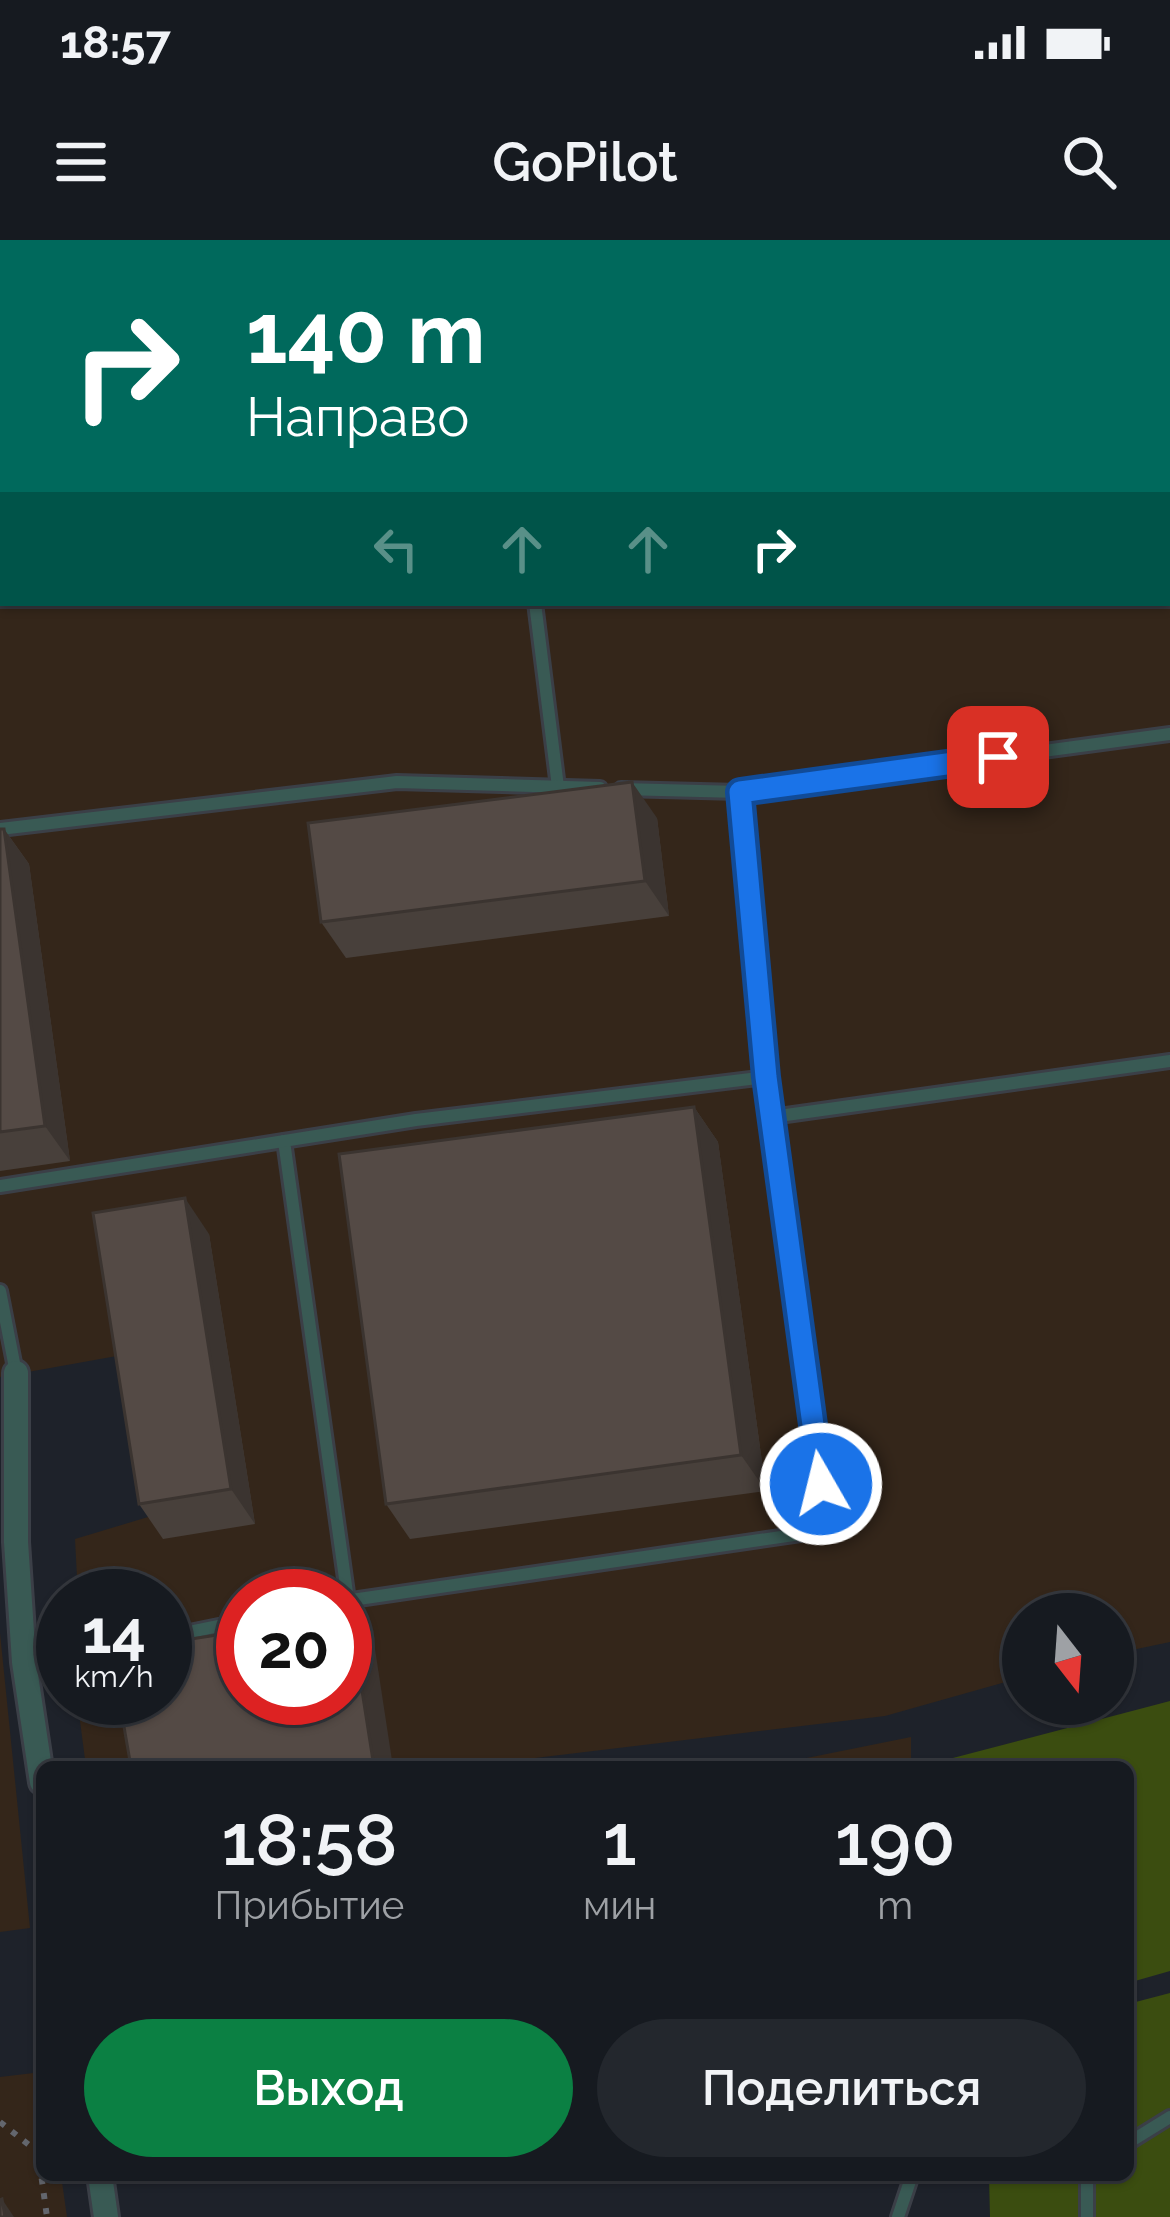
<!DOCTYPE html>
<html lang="ru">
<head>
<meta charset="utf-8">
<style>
  :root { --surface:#161a20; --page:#23272d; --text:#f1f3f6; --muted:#9ea1a5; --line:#35383e; --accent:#0b8043 }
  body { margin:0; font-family:Raleway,sans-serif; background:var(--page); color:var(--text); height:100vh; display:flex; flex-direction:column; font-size:45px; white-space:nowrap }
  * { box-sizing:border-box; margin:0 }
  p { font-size:39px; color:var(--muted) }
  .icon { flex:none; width:66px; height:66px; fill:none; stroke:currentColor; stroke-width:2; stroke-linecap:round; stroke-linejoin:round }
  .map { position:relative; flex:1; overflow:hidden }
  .side { position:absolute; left:36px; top:1521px; width:1098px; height:420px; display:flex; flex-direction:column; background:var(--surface); border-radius:18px; box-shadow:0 3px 9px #0004,0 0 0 3px var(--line) }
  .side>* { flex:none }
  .guide { position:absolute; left:0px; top:0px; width:1170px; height:366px; box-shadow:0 3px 9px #0004,0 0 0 3px var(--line); background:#00695c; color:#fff; overflow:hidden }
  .needle { width:78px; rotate:163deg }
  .fabs { position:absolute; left:1002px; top:1353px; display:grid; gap:24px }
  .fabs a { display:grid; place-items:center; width:132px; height:132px; border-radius:50%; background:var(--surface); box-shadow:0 3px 9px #0004,0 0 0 3px var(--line); font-size:60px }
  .speed { position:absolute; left:36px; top:1329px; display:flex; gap:24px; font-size:60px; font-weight:700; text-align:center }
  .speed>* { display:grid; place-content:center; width:156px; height:156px; border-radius:50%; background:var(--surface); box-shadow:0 3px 9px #0004,0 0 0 3px var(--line); line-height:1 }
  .speed small { font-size:30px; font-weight:400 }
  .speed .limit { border:18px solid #d22; background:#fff; color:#111 }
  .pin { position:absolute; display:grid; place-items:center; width:102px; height:102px; color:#fff; margin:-51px; border-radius:24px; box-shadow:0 6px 18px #0006 }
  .me { position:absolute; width:132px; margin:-66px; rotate:352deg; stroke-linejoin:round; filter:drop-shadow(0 0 9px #0008) }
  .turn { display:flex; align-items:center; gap:42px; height:252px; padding:0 48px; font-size:54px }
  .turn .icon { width:156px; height:156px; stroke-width:2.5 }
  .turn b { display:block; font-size:84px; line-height:102px }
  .lanes { display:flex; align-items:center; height:114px; padding:0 48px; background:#0003; justify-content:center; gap:60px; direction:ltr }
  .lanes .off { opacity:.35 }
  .eta { display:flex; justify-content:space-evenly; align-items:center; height:204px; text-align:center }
  .eta b { font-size:72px; font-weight:600; line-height:84px }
  .button { display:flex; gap:24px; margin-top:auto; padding:24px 48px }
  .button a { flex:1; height:138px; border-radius:72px; background:var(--accent); color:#fff; font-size:48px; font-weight:600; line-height:138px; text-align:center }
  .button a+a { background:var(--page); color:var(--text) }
  .status { display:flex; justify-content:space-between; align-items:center; height:84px; padding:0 60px; background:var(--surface); direction:ltr }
  .status svg { height:33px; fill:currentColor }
  header { display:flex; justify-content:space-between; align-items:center; height:156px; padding:0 48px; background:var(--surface); font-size:54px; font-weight:600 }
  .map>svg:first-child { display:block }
  .industrial { fill:#34261a; fill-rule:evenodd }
  .green { fill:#3b4d10 }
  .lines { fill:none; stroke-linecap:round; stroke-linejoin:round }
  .service-casing { stroke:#3b3f47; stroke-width:18 }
  .minor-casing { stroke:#3b3f47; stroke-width:30 }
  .path { stroke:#63666d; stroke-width:6; stroke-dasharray:6 9; stroke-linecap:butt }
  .service { stroke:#395a54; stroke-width:12 }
  .minor { stroke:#395a54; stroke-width:24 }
  .wall { fill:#48403b }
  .shaded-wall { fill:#3b3430 }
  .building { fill:#544a45; stroke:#3b3430; stroke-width:3 }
  .route-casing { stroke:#114b97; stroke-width:30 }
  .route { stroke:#1a73e8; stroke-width:21 }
</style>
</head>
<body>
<div class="status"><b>18:57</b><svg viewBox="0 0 49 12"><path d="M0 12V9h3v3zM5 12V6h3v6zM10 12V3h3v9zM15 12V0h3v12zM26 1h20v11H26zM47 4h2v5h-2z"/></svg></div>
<header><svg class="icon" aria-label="menu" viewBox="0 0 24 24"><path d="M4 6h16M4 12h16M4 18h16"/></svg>GoPilot<svg class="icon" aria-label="search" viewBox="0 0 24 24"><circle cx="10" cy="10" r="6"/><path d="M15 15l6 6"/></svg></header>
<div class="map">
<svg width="1170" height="1977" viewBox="0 0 1170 1977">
  <rect width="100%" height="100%" fill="#1e222a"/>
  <g class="industrial">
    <path d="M0,0H1170V1402L1113,1414V1374H1023V1437L885,1476L459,1527H86L77,1458H165V1356H78L75,1299L158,1274L128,1114L0,1137ZM3,3H1167V363H3ZM243,1356H345V1458H243Z"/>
    <path d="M0,1393L30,1688L0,1692Z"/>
    <path d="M911,1497V1527H762Z"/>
    <path d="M42,1832V1935H61L67,1977H0V1837Z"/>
  </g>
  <g class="green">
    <path d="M1170,1461V1731L1128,1743V1527H949V1519Z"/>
    <path d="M1170,1753V1977H990L989,1935H1128V1764Z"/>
  </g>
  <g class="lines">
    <g class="service-casing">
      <g id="service">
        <path d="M1167,184H1170"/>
        <path d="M0,359H3"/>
        <path d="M535,363L558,547"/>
        <path d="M621,549L740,552"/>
        <path d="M0,589L397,542L600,548"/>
        <path d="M772,877L1170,821"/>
        <path d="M284,901L348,1360"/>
        <path d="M0,946L416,880L766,837"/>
        <path d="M0,1051L16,1133"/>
        <path d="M345,1361L828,1290L766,837L740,552L1170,494"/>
        <path d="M165,1397L243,1381"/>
        <path d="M24,1422L63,1417"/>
        <path d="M1128,1903L1170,1877"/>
        <path d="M898,1977L912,1935"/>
        <path d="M1087,1977V1935"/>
      </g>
    </g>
    <g class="minor-casing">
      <g id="minor">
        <path d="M16,1133V1302L24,1422L42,1542"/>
        <path d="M100,1935L106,1977"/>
      </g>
    </g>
    <path class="path" d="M0,1882L38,1912L47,1977"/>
    <use href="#service" class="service"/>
    <use href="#minor" class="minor"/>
  </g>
  <g class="wall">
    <path d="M657,578L669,676L346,718L321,682Z"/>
    <path d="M0,589H4L29,624L70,921L0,931Z"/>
    <path d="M694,867L718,902L766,1251L410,1299L386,1264Z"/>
    <path d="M209,994L255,1284L163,1299L139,1264Z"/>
  </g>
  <g class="shaded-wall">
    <path d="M632,542L657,578L669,676L645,641Z"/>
    <path d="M4,589L29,624L70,921L45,886Z"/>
    <path d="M694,867L718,902L766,1251L741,1215Z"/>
    <path d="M185,958L209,994L255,1284L231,1249Z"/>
    <path d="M350,1374L375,1409L393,1527H374Z"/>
    <path d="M2,1959L14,1977H5Z"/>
  </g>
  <g class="building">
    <path d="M632,542L645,641L321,682L308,583Z"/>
    <path d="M0,589H4L45,886L0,892Z"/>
    <path d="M694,867L741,1215L386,1264L339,914Z"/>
    <path d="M185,958L231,1249L139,1264L93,973Z"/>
    <path d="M345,1374H350L374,1527H131L119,1458H165V1403L243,1391V1458H345Z"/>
    <path d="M2,1959L5,1977H0V1960Z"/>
  </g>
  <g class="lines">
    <g class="route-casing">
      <path id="route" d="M821,1244L766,837L740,552L998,517"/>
    </g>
    <use href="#route" class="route"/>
  </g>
</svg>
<div class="fabs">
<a><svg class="needle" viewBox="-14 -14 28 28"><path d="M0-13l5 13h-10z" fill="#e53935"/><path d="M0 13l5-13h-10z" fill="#9ea1a5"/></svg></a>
</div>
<div class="speed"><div>14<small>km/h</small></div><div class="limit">20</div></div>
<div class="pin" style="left:998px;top:517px;background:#d93025"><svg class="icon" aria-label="arrive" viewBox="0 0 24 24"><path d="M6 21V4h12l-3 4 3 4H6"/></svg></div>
<svg class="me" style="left:821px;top:1244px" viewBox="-20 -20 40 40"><circle r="17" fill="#1a73e8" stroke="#fff" stroke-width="3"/><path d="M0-11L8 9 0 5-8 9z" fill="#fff"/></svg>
<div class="guide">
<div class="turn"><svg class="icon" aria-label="right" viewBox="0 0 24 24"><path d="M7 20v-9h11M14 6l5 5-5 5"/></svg><div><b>140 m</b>Направо</div></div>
<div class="lanes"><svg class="icon off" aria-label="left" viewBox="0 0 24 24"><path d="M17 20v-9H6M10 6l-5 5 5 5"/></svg><svg class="icon off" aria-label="ahead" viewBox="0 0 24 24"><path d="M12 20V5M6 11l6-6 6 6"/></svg><svg class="icon off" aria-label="ahead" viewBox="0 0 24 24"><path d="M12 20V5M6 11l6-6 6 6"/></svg><svg class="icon" aria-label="right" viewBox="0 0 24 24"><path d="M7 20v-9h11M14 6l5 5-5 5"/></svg></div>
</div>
<section class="side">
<div class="eta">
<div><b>18:58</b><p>Прибытие</p></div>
<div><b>1</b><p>мин</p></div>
<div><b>190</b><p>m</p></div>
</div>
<div class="button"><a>Выход</a><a>Поделиться</a></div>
</section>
</div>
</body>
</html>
